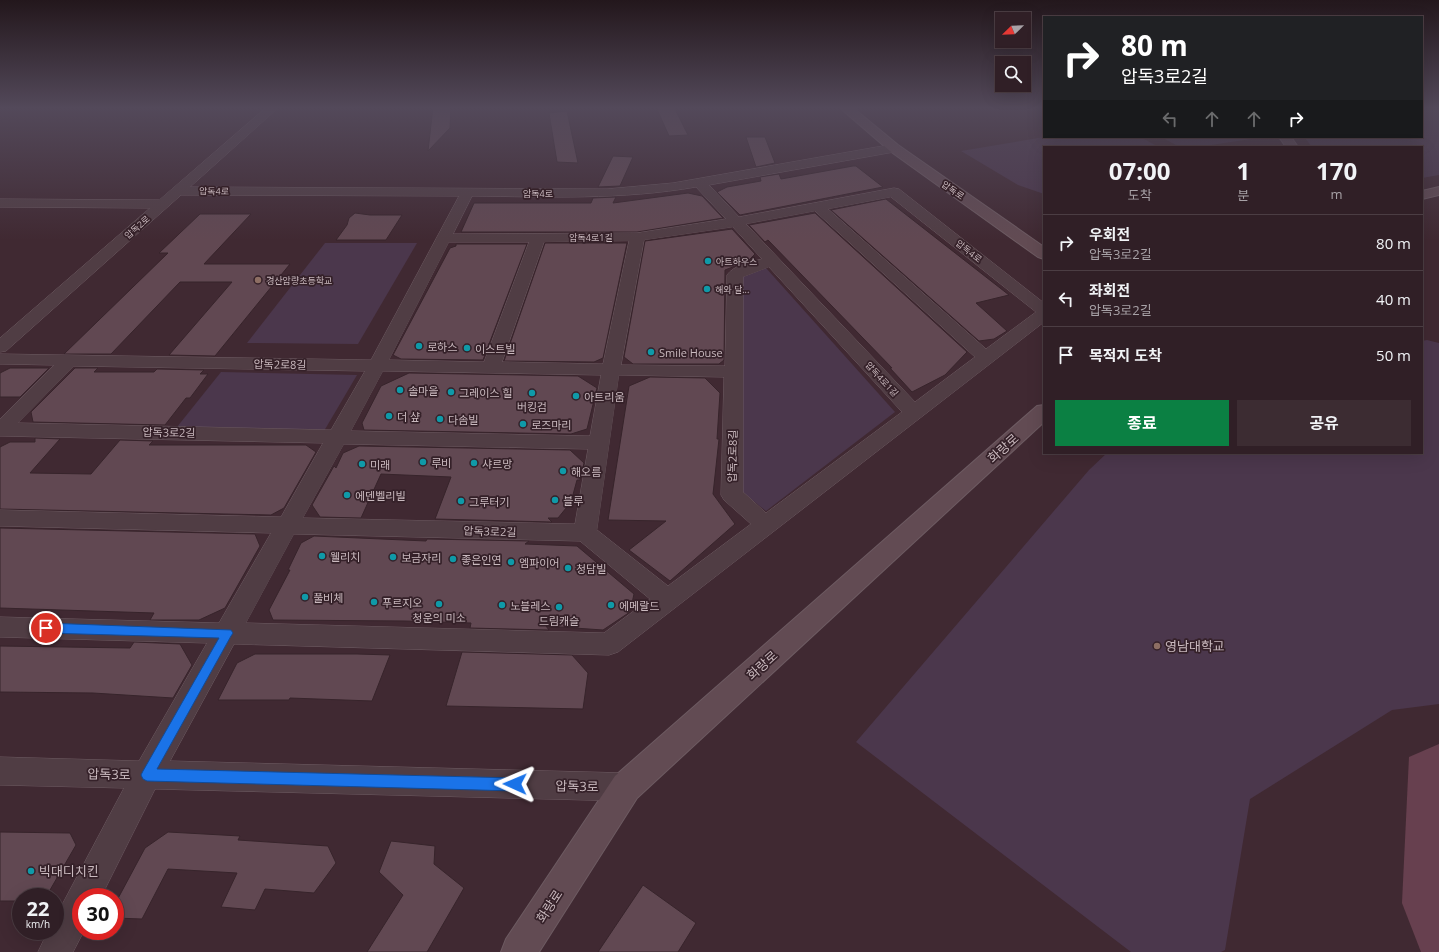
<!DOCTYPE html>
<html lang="ko">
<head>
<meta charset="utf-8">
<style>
  :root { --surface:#301f26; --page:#3c2c32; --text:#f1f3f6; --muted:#a8a2a7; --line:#4b3d43; --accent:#0b8043 }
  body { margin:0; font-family:"Open Sans","Noto Sans KR",sans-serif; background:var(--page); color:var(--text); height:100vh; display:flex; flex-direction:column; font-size:15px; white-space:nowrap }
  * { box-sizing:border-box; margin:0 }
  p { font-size:13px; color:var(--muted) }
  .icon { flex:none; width:22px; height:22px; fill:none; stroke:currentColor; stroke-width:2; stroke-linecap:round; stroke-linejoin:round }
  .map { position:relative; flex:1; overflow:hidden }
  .panel { position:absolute; left:1043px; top:146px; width:380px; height:308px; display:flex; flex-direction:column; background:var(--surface); border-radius:0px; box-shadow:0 4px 16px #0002,0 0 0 1px var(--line) }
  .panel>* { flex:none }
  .hud { position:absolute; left:1043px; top:16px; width:380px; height:122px; border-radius:0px; box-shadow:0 4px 16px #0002,0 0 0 1px var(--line); background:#202124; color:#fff; overflow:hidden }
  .needle { width:26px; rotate:247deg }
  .controls { position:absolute; left:995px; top:12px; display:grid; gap:8px }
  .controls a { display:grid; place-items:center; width:36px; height:36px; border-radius:0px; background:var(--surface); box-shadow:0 4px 16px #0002,0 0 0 1px var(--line); font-size:20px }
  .speed { position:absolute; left:12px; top:888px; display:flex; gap:8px; font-size:20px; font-weight:700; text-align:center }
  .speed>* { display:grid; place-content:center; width:52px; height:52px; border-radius:50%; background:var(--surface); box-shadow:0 4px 16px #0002,0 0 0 1px var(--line); line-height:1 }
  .speed small { font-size:10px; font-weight:400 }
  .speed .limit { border:6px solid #d22; background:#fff; color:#111 }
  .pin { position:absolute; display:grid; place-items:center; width:34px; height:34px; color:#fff; margin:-17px; border:2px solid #fff; border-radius:50%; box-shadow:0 1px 4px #0007 }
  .me { position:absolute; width:44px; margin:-22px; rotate:271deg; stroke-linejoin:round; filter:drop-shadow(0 0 3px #0008) }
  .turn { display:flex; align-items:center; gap:14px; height:84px; padding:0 12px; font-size:18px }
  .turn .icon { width:52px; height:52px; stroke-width:2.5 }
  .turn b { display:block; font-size:28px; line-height:34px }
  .lanes { display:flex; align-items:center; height:38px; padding:0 12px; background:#0003; justify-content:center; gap:20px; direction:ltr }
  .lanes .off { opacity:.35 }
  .eta { display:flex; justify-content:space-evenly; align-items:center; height:68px; text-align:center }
  .eta b { font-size:24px; font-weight:700; line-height:28px }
  .cta { display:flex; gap:8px; margin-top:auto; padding:8px 12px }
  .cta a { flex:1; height:46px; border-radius:0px; background:var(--accent); color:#fff; font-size:16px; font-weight:700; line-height:46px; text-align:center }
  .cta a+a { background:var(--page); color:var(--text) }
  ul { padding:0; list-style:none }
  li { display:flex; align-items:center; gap:12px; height:56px; padding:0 12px; border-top:1px solid var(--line) }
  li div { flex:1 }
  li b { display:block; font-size:15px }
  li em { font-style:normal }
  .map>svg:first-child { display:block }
  .green { fill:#4b374c }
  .water { fill:#67404f }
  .building { fill:#614852; stroke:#37242b }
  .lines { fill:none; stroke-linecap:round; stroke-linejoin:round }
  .street-casing { stroke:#6d5b62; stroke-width:1 }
  .secondary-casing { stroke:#6d5b62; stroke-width:2 }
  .street { fill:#503d44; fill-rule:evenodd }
  .secondary { fill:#624b53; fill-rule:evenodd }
  .route { fill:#1a73e8; stroke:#114b97 }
  .culture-dot { fill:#0f9aa8; stroke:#352129; stroke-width:1.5 }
  .education-dot { fill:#8d6e63; stroke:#352129; stroke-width:1.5 }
  .labels { text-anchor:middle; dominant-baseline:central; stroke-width:3.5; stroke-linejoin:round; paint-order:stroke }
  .far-street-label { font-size:9px; fill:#cababf; stroke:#352129 }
  .far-poi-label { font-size:9px; fill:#cababf; stroke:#352129; text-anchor:start }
  .poi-label { font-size:11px; fill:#cababf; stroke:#352129; text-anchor:start }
  .street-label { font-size:11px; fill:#cababf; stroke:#352129 }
  .near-street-label { font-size:13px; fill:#cababf; stroke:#352129 }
  .near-poi-label { font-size:13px; fill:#cababf; stroke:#352129; text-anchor:start }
</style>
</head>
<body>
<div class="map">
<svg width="1439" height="952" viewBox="0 0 1439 952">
  <rect width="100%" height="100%" fill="#402932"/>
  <g class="green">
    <path d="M1422,107H1439V175L1422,178V147H1312L1305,138L1422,137Z"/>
    <path d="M1044,137H1140L1159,147H1044V194L1018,185L961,151Z"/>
    <path d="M1161,137H1248L1251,139L1198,147H1180Z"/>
    <path d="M325,243H417L358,344L247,343Z"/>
    <path d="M766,268L895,412L766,511L741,491L743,275Z"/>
    <path d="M1427,340L1439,343V704L1392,710L1250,799L1225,950L1221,952H1131L856,742L1089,470L1107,453H1422V341Z"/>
    <path d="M221,372L357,375L324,431L177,427Z"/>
  </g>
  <path class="water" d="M1439,744V952H1421L1402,903L1409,757Z"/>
  <g class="building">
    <path d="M433,107H451L450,128L428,151Z"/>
    <path d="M656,107H674L688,135L669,136Z"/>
    <path d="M567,111L578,163L557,162L549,113Z"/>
    <path d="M746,137H765L775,163L756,167Z"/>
    <path d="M613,156L633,157L620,186L598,187Z"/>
    <path d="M853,166H856L883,187L740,215L717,192L727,187L761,181L760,177L779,174L781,179Z"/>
    <path d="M688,193L702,196L723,218L637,232H461L474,203H591L593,198L616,197L613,203Z"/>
    <path d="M886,199L1009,295L976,303L1007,331L994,339L979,341L831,210Z"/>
    <path d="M355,213L370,215H402L386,240H336L347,225L349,218Z"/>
    <path d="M815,213L967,352L945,375L912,392L890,368H892L768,240L765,242L749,225Z"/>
    <path d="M200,214H251L204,264H290L215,356L169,355L232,282H180L111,354H64L168,253H159Z"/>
    <path d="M732,229L755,254L748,261L725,270L724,360L719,364H633L624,357L645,241Z"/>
    <path d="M545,243H627L603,358L594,362L504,361Z"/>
    <path d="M456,244H527L483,360L401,359L393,355L450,248L456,246Z"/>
    <path d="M10,368H49L20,397H0V373Z"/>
    <path d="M75,368H98L94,372H154L157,369L204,370L200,374H208L190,398H186L165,425L33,422L31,412Z"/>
    <path d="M409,373L578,376L597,388L587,429L571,434L364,430L362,423L381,386Z"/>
    <path d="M650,377L705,378L720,393L717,439H719L713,494L735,524L670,581L629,550L666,521L608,520L629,386Z"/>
    <path d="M35,438L60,439L30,473L91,474L120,440L153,441L149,445H306L316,452L284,508L271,515L0,509V447L10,442H35Z"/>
    <path d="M359,446L570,450L584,463L580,480H577L571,502L558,518H548L552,522L435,519L451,477L381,474L361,518L320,517L312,505L334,466L336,468L343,453Z"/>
    <path d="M0,528L255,534L260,546L225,608L199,620H150L154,613L0,608Z"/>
    <path d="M314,536L426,541L427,539L529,541L525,544L577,546L634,594L630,612L603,630L546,626L549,630L470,628L471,623L405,621L273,620L269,610L290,570H288L301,543Z"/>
    <path d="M134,642L180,644L192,665L173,698L93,693L0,692V646L130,648Z"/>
    <path d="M462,652L572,655L588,673L583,709L446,706Z"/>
    <path d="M255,654H357L390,655L372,701L290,698L289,700H218L237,663Z"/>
    <path d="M0,832L70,833L76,845L46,897H21V901H0Z"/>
    <path d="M168,832L240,836L238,840L328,846L336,863L314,893L265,889L255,910L221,907L237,873L168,869L142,919L115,918V904L145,848Z"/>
    <path d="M391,841L435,846L434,864L464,888L427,952H367L403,895L379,872Z"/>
    <path d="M643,885L696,923L678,952H598Z"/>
  </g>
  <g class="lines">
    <g class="street-casing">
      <path id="street" d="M267,107H279L190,187L607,189L673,183L894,144L898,145L900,148L898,151L894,152L709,185L739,217L894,188L899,189L1044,303V322L618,652L609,655L234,644L170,761L626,773L636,777L641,787L636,797L626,801L155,789L101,897H81V931H84L73,952H38L48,931H55V918L124,788L0,785V757L139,761L207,643L0,637V617L219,623L271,533L0,526V510L281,517L323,443L0,436V419L54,365L0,364V354L371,360L459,196L181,195L6,351L0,352V338L150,208L0,207V199L159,200ZM696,187L726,219L637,233L453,234L472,196C547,197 622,200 696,187ZM891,197L1036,312L986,349L828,209ZM815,211L975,357L915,402L746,224ZM733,227L762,259C751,262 734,265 727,275L725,366L621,365L644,240ZM629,241L603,364L502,362L544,242ZM449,242H529L484,362L389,360ZM769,267L902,412L766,513L743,492V277ZM74,366L365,371L331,430L18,423ZM383,371L601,375L590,436L351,431ZM619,375L724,377L721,495L724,500L751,524L668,586L597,530ZM344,444L588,449L575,524L303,518ZM294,534L580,541L650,599L604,633L246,623Z"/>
    </g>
    <g class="secondary-casing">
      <g id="secondary">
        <path d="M839,107H852L898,145L1044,247V259L1038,257L890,151Z"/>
        <path d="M1279,137H1291L1298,147H1286Z"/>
        <path d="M1439,187V195L1422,199V191Z"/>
        <path d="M1044,405V422L637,798L539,952H501L506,939L615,776L1037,406Z"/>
      </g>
    </g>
    <use href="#street" class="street"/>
    <use href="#secondary" class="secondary"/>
  </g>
  <linearGradient id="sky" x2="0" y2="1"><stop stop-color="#23171c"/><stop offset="0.45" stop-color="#53495a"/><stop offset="1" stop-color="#53495a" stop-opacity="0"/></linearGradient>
  <rect width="1439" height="240" fill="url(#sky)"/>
  <path class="route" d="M46,623L231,630L233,633L231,636L157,769L515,778L519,780L521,784L519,789L515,791L147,781L143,779L141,775L143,771L219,638L46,633L42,631L40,628L42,625Z"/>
  <g class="culture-dot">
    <circle cx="708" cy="261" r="4"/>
    <circle cx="707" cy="289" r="4"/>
    <circle cx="419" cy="346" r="4"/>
    <circle cx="467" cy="348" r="4"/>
    <circle cx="651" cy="352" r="4"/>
    <circle cx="400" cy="390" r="4"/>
    <circle cx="451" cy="392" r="4"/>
    <circle cx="532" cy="393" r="4"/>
    <circle cx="576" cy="396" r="4"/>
    <circle cx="389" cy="416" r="4"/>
    <circle cx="440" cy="419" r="4"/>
    <circle cx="523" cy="424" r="4"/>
    <circle cx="423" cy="462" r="4"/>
    <circle cx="474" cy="463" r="4"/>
    <circle cx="362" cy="464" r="4"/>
    <circle cx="563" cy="471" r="4"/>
    <circle cx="347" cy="495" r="4"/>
    <circle cx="555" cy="500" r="4"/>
    <circle cx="461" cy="501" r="4"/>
    <circle cx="322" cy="556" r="4"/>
    <circle cx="393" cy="557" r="4"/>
    <circle cx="453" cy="559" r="4"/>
    <circle cx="511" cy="562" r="4"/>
    <circle cx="568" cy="568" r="4"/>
    <circle cx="305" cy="597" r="4"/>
    <circle cx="374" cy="602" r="4"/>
    <circle cx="439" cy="604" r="4"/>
    <circle cx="502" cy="605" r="4"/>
    <circle cx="611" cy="605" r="4"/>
    <circle cx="559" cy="607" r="4"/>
    <circle cx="31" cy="871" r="4"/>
  </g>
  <g class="education-dot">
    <circle cx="258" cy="280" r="4"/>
    <circle cx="1157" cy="646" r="4"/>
  </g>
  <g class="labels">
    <g class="far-street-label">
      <text transform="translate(953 190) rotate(35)">압독로</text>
      <text transform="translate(214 191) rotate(1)">압독4로</text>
      <text x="538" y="193">압독4로</text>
      <text transform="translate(137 227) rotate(-41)">압독2로</text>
      <text x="591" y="237">압독4로1길</text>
      <text transform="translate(969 251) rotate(38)">압독4로</text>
      <text transform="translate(882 379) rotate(47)">압독4로1길</text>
    </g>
    <g class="far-poi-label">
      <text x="716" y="261">아트하우스</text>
      <text x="266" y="280">경산압량초등학교</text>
      <text x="715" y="289">해와 달...</text>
    </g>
    <g class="poi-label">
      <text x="427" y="346">로하스</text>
      <text x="475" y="348">이스트빌</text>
      <text x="659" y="352">Smile House</text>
      <text x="408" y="390">솔마을</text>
      <text x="459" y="392">그레이스 힐</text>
      <text x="584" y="396">아트리움</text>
      <text x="532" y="406" text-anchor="middle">버킹검</text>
      <text x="397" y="416">더 샾</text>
      <text x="448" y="419">다솜빌</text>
      <text x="531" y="424">로즈마리</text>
      <text x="431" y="462">루비</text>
      <text x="482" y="463">샤르망</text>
      <text x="370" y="464">미래</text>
      <text x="571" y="471">해오름</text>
      <text x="355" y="495">에덴벨리빌</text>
      <text x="563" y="500">블루</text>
      <text x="469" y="501">그루터기</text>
      <text x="330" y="556">웰리치</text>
      <text x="401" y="557">보금자리</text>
      <text x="461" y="559">좋은인연</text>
      <text x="519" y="562">엠파이어</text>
      <text x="576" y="568">청담빌</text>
      <text x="313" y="597">풀비체</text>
      <text x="382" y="602">푸르지오</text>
      <text x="510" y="605">노블레스</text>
      <text x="619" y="605">에메랄드</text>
      <text x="439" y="617" text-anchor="middle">청운의 미소</text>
      <text x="559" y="620" text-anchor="middle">드림캐슬</text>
    </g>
    <g class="street-label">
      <text transform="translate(280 364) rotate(1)">압독2로8길</text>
      <text transform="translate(169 432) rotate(1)">압독3로2길</text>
      <text transform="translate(732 456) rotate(-89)">압독2로8길</text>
      <text transform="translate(490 531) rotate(2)">압독3로2길</text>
    </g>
    <g class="near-street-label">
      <text transform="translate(1003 448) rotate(-42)">화랑로</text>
      <text transform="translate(762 665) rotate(-42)">화랑로</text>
      <text transform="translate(109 774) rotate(1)">압독3로</text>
      <text transform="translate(577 786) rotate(1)">압독3로</text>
      <text transform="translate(549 906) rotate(-57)">화랑로</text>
    </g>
    <g class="near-poi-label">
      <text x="1165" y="646">영남대학교</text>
      <text x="39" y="871">빅대디치킨</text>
    </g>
  </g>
</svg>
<div class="controls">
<a><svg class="needle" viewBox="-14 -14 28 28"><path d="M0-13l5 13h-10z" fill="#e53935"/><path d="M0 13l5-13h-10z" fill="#a8a2a7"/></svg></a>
<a><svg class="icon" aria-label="search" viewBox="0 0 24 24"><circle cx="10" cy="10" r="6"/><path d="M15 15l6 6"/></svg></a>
</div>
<div class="speed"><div>22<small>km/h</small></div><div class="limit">30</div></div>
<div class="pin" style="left:46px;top:628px;background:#d93025"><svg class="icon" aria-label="arrive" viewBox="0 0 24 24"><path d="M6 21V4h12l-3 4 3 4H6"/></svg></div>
<svg class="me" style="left:515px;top:784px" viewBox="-20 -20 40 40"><path d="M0-17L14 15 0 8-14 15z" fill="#1a73e8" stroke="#fff" stroke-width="4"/></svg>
<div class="hud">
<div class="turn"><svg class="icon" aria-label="right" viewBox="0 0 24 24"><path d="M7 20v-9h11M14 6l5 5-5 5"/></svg><div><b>80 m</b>압독3로2길</div></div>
<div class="lanes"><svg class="icon off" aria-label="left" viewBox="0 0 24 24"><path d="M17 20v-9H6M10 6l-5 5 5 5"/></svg><svg class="icon off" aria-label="ahead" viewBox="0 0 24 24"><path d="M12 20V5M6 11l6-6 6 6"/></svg><svg class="icon off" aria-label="ahead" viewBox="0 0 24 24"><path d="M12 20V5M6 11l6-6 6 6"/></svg><svg class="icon" aria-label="right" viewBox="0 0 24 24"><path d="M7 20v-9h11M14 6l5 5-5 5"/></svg></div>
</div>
<section class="panel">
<div class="eta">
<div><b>07:00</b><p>도착</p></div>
<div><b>1</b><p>분</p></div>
<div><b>170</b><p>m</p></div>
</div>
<ul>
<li><svg class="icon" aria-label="right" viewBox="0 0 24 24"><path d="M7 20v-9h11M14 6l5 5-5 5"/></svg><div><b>우회전</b><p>압독3로2길</p></div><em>80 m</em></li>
<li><svg class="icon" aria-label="left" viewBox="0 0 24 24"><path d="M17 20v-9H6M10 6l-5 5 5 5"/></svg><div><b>좌회전</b><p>압독3로2길</p></div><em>40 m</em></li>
<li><svg class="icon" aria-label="arrive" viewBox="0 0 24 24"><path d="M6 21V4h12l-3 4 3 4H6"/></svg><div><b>목적지 도착</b></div><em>50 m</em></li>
</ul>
<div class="cta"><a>종료</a><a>공유</a></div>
</section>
</div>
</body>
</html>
